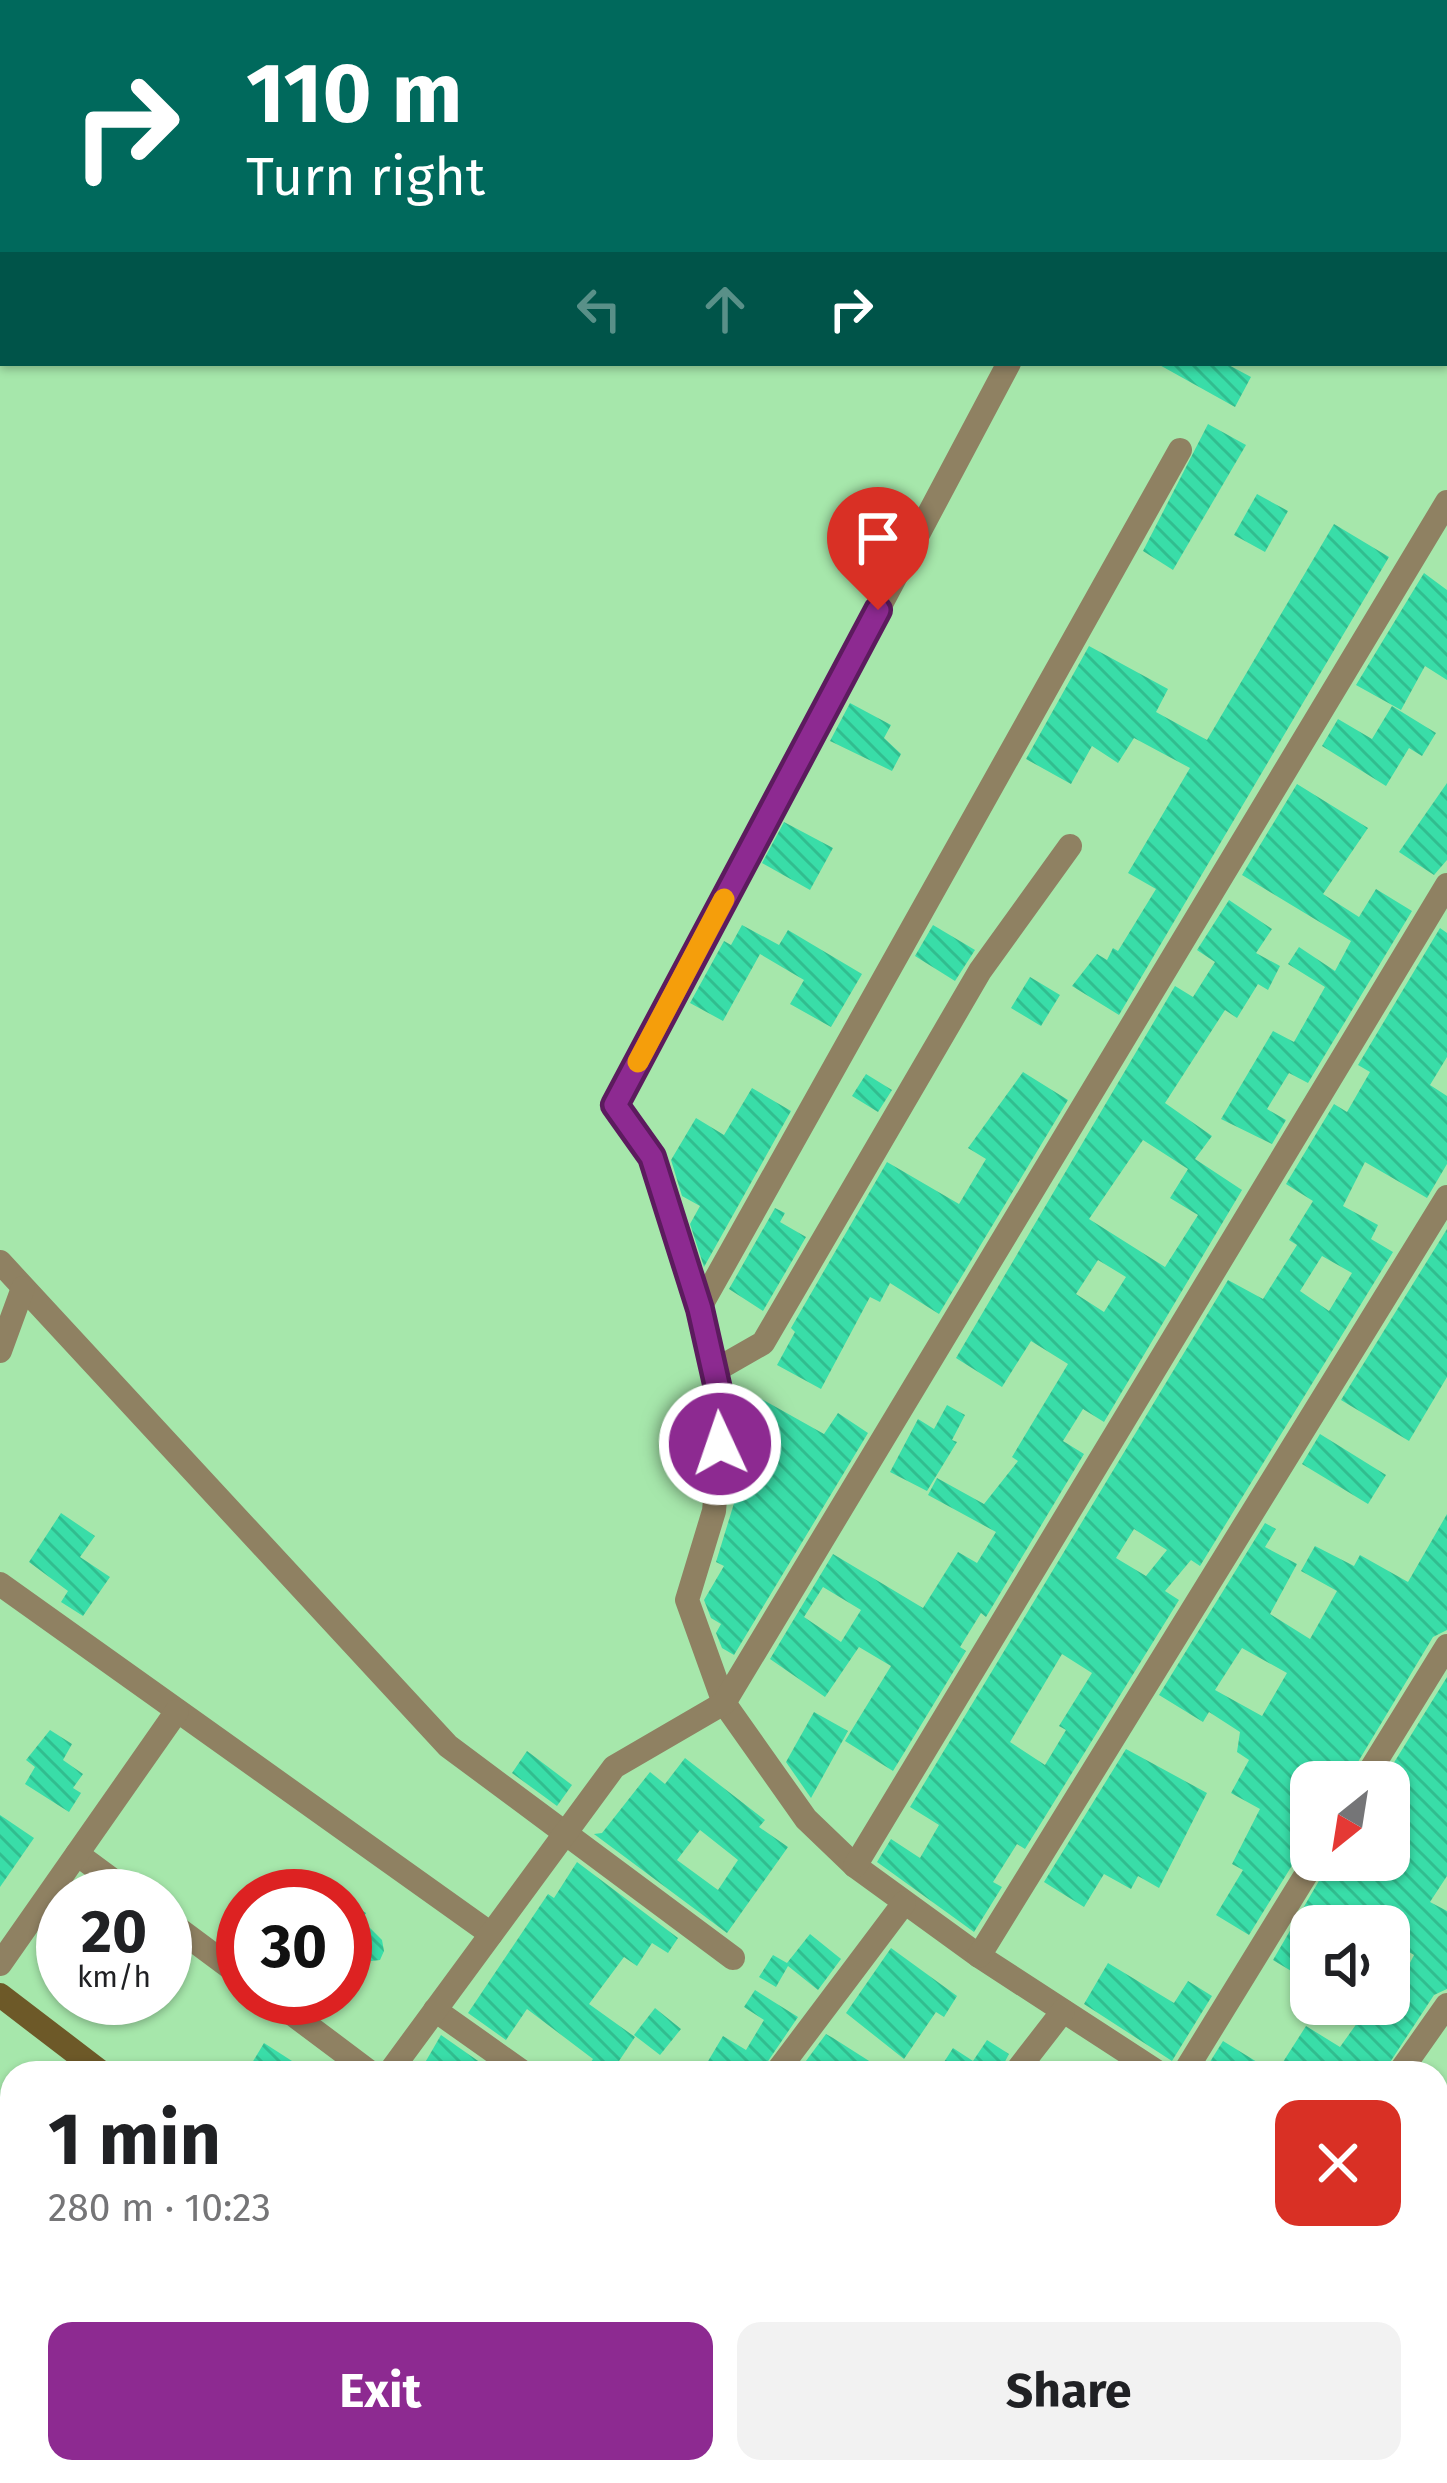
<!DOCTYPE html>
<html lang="en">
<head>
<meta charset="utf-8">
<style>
  :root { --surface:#fff; --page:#f2f2f2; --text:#202124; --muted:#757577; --accent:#8d2a91 }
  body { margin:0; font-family:"Fira Sans",sans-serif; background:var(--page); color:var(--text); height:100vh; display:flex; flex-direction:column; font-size:45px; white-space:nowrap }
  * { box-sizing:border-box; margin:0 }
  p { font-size:39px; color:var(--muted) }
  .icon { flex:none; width:66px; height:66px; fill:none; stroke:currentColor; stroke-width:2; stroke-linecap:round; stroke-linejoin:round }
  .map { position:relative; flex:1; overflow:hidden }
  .sheet { position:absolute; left:0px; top:2061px; width:1449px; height:423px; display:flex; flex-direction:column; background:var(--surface); border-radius:36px 36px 0 0; box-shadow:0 3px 9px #0004 }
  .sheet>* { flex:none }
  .banner { position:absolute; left:0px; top:0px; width:1449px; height:366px; box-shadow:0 3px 9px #0004; background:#00695c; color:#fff; overflow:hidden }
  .needle { width:78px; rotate:210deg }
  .controls { position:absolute; left:1290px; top:1761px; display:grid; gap:24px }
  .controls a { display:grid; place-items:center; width:120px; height:120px; border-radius:24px; background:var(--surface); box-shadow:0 3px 9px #0004; font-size:60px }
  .speed { position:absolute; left:36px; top:1869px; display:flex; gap:24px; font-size:60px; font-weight:700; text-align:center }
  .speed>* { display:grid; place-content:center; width:156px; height:156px; border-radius:50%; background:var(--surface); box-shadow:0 3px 9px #0004; line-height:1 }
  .speed small { font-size:30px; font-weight:400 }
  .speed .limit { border:18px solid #d22; background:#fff; color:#111 }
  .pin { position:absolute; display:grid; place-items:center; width:102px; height:102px; color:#fff; margin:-123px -51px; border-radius:50% 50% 50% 0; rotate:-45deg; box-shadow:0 0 12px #0007 }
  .pin .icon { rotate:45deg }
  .me { position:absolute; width:132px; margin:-66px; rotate:357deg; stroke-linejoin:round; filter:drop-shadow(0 0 9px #0008) }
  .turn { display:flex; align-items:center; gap:42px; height:252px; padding:0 48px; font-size:54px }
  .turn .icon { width:156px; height:156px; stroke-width:2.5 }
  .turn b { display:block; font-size:84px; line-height:102px }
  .lanes { display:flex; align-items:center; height:114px; padding:0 48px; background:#0003; justify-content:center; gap:60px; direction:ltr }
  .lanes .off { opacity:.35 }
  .round { display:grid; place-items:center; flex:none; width:126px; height:126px; border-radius:24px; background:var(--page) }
  .headline { display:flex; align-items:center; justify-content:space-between; height:204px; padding:0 48px }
  h1 { font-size:72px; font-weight:700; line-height:90px }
  .cta { display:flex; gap:24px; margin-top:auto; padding:24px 48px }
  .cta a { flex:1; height:138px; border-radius:24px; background:var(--accent); color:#fff; font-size:48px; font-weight:700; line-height:138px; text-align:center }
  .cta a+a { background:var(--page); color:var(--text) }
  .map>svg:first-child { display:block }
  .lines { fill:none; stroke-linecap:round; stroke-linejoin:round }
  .stream { stroke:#0ab8c9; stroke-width:6 }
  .building { fill:url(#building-back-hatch); fill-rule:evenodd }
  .street { stroke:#8f8162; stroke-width:24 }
  .secondary { stroke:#6d5928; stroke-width:24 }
  .route-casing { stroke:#5c1b5e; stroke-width:30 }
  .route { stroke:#8d2a91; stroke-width:21 }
  .slow { stroke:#f59e0b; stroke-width:21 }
</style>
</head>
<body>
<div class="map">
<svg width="1447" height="2483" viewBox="0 0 1447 2483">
  <defs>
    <pattern id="building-back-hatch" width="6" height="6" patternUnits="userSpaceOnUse" patternTransform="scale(3)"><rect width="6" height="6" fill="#39dda8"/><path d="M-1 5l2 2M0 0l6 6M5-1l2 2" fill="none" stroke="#31bd8f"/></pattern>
  </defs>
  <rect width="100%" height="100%" fill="#a6e7ab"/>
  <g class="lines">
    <g class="stream">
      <path d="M988,0L992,3"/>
      <path d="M1446,322H1447"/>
      <path d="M1437,2235L1447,2242"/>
    </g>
  </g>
  <g class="building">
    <path d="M1156,363H1225L1251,377L1235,407Z"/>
    <path d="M1208,424L1246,445L1173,570L1143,551Z"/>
    <path d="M1257,494L1288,511L1265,552L1234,535Z"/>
    <path d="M1334,524L1389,557L1119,1015L1072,986L1097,954L1107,960L1113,948L1118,951L1156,889L1128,873L1190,768L1134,738L1118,763L1092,746L1071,784L1026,759L1089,646L1168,689L1156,712L1207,740Z"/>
    <path d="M1424,573L1447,590V680L1425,666L1401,710L1356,685Z"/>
    <path d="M850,703L891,725L884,738L901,754L892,771L830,741Z"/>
    <path d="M1392,706L1436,733L1422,756L1409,748L1386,786L1322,746L1338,719L1372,739Z"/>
    <path d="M1447,783V860L1434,875L1399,852Z"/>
    <path d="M1297,784L1368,828L1323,894L1359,917L1376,889L1412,911L1308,1083L1289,1073L1267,1109L1286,1120L1272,1144L1221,1119L1273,1031L1294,1042L1325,987L1288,964L1299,947L1335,971L1351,941L1242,875Z"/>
    <path d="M784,822L833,848L810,890L762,863Z"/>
    <path d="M1229,900L1272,929L1256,953L1280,966L1268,990L1258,984L1237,1018L1225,1010L1165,1103L1212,1136L1195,1159L1242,1190L1104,1422L1083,1409L1063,1441L1084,1454L986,1617L981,1613L960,1647L966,1651L893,1771L845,1741L891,1666L859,1647L825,1697L770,1659L833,1554L923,1608L958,1552L977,1563L996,1532L928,1495L937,1478L984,1504L1018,1461L1012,1457L1068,1364L1031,1341L1002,1387L956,1358L1175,986L1193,997L1215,962L1197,950ZM1143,1140L1188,1169L1170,1198L1198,1215L1165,1267L1089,1219ZM1098,1260L1126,1277L1104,1312L1076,1294ZM823,1587L861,1610L841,1642L804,1617Z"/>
    <path d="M742,925L779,945L788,930L862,974L831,1027L790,1004L804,980L760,954L723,1021L690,1003L724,941L731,945Z"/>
    <path d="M933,925L975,950L955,981L915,956Z"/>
    <path d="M1440,928L1447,933V1057L1430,1085L1447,1096V1164L1427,1198L1365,1162L1343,1206L1378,1225L1371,1239L1393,1252L1200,1566L1191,1560L1165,1591L1179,1600L1025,1849L1017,1844L993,1882L1002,1887L974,1932L877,1862L891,1839L920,1858L939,1825L910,1807L1228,1280L1263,1299L1297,1245L1289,1240L1313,1201L1286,1184L1334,1104L1347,1112L1370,1072L1358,1065ZM1322,1256L1352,1273L1329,1311L1300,1291ZM1134,1529L1167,1550L1146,1576L1116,1558ZM1062,1654L1092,1673L1059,1726L1066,1730L1045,1765L1010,1742Z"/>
    <path d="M1030,977L1060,995L1041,1026L1011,1008Z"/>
    <path d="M1023,1072L1068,1100L939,1314L890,1283L880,1302L870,1297L821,1389L777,1365L795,1332L791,1328L887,1162L959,1204L986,1159L968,1148Z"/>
    <path d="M866,1074L892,1090L878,1112L852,1096Z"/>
    <path d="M752,1088L791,1111L704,1267L690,1224L700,1206L682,1196L671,1160L696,1118L724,1135Z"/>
    <path d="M775,1208L785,1213L780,1222L806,1237L763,1311L729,1289Z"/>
    <path d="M1447,1229V1377L1409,1441L1341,1400Z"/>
    <path d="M756,1396L824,1434L838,1413L868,1433L734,1655L722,1648L716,1633L721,1624L711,1618L704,1600L724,1566L716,1562L739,1487L733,1484L741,1461L735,1457L738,1427Z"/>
    <path d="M947,1405L965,1415L952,1440L957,1442L927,1491L890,1472L918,1419L934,1429Z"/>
    <path d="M1320,1434L1386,1475L1368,1504L1302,1464Z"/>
    <path d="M61,1513L95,1536L80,1557L110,1577L83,1616L61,1602L68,1591L29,1562Z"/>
    <path d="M1447,1514V1630L1433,1637L1346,1782H1311V1844L1301,1851L1249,1935L1216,1915L1243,1870L1232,1864L1260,1809L1231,1793L1249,1760L1237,1752L1240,1732L1209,1712L1203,1722L1159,1695L1265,1523L1276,1529L1265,1547L1297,1564L1270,1614L1310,1639L1337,1591L1301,1571L1315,1546L1354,1566L1360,1555L1408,1582ZM1242,1648L1287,1673L1262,1716L1215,1690Z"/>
    <path d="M1447,1677V1876L1430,1902L1447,1911V1989L1434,1995L1383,2073H1276L1306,2026L1340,2047L1360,2019L1335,2004H1389L1414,1955L1389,1940V1926H1372L1349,1913L1342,1926H1311V1983L1273,1960L1331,1860H1389V1782H1382Z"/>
    <path d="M814,1712L848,1731L811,1798L786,1762Z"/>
    <path d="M50,1730L72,1744L63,1760L83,1774L73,1788L81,1793L69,1812L25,1784L35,1767L26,1760Z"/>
    <path d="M1126,1749L1207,1793L1159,1888L1138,1876L1131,1889L1104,1874L1084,1907L1044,1882Z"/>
    <path d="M527,1751L572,1785L557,1806L512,1773Z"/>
    <path d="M685,1758L765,1820L759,1827L788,1847L727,1933L594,1834L602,1833L650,1772L665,1784ZM700,1830L738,1860L718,1890L677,1860Z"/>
    <path d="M0,1815L34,1838L0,1887Z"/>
    <path d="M577,1862L678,1938L668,1953L652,1943L637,1966L624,1957L589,2004L635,2037L611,2073H583L593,2059L527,2009L506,2040L468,2013L548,1894L554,1898Z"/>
    <path d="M345,1900L366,1913L362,1920L382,1940L384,1951L380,1960L363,1962L345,1992Z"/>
    <path d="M810,1934L841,1959L818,1990L788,1966L776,1987L759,1977L773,1955L787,1963Z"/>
    <path d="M891,1948L957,1996L944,2017L936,2012L904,2059L846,2013Z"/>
    <path d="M1108,1963L1174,2003L1188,1981L1212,1996L1172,2061L1084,2004Z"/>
    <path d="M755,1990L798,2017L760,2073H701L723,2036L746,2050L764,2020L744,2007Z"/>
    <path d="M655,2008L681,2029L660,2055L634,2035Z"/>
    <path d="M826,2034L833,2038L888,2073H797Z"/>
    <path d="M441,2035L481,2063L475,2073H419Z"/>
    <path d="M987,2040L1009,2054L999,2073H937L953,2048L973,2061Z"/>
    <path d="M1223,2041L1275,2073H1203Z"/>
    <path d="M264,2043L292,2061L284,2073H246Z"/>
  </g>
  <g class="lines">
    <g class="street">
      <path d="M1009,363L615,1105L653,1157L699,1309L723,1411L714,1511L687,1600L724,1703L806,1819L855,1866L979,1956L1159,2073"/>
      <path d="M0,1262L448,1746L733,1958"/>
      <path d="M699,1309L1180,450"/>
      <path d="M0,1351L23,1288"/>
      <path d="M714,1371L763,1343L980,971L1070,846"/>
      <path d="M0,1584L491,1934"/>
      <path d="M1363,1782L1447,1646"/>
      <path d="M77,1854L134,1896"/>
      <path d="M855,1866L1447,885"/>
      <path d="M165,1919L243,1977"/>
      <path d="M979,1956L1447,1197"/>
      <path d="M0,1964L177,1711"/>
      <path d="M271,1998L371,2073"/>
      <path d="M435,2010L524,2073"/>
      <path d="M389,2073L614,1767L724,1703L1447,502"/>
      <path d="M776,2073L904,1903"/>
      <path d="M1015,2073L1063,2011"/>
      <path d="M1184,2073L1315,1860"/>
      <path d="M1399,2073L1447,2005"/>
      <path d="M1437,2270L1447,2278"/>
      <path d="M1437,2324L1447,2314"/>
      <path d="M0,2459L12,2444"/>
      <path d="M61,2472L78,2483"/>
      <path d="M450,2483L461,2472"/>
      <path d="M694,2483L702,2472"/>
      <path d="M820,2483L829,2472"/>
      <path d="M1044,2483L1054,2472"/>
      <path d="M1288,2483L1298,2472"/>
    </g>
    <g class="secondary">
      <path d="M0,1995L102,2073"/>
      <path d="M621,2472L636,2483"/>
    </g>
  </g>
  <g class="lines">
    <g class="route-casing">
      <path id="route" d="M720,1444L723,1411L700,1309L652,1157L615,1105L878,610"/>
    </g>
    <use href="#route" class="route"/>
    <path class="slow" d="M638,1062L724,899"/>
  </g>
</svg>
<div class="controls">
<a><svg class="needle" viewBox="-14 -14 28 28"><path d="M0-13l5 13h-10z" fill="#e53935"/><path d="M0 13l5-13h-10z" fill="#757577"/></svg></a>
<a><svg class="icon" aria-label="sound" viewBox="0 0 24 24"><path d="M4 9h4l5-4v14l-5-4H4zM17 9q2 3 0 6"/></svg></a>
</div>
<div class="speed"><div>20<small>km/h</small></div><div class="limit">30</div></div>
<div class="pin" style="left:878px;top:610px;background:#d93025"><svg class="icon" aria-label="arrive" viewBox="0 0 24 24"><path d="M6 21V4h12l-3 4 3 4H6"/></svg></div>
<svg class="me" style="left:720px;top:1444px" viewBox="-20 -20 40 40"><circle r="17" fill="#8d2a91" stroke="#fff" stroke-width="3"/><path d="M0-11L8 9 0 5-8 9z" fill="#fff"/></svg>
<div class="banner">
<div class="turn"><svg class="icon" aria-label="right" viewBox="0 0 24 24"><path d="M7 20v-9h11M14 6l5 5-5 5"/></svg><div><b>110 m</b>Turn right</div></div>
<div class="lanes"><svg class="icon off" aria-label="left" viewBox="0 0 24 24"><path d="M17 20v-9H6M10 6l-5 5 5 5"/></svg><svg class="icon off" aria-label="ahead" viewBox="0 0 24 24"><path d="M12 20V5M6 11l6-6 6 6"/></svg><svg class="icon" aria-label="right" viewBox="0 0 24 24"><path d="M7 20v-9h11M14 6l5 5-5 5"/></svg></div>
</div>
<section class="sheet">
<div class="headline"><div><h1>1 min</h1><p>280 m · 10:23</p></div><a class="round" style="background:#d93025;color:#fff"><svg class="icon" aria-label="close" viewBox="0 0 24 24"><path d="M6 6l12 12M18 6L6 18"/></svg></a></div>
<div class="cta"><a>Exit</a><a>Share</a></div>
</section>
</div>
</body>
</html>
